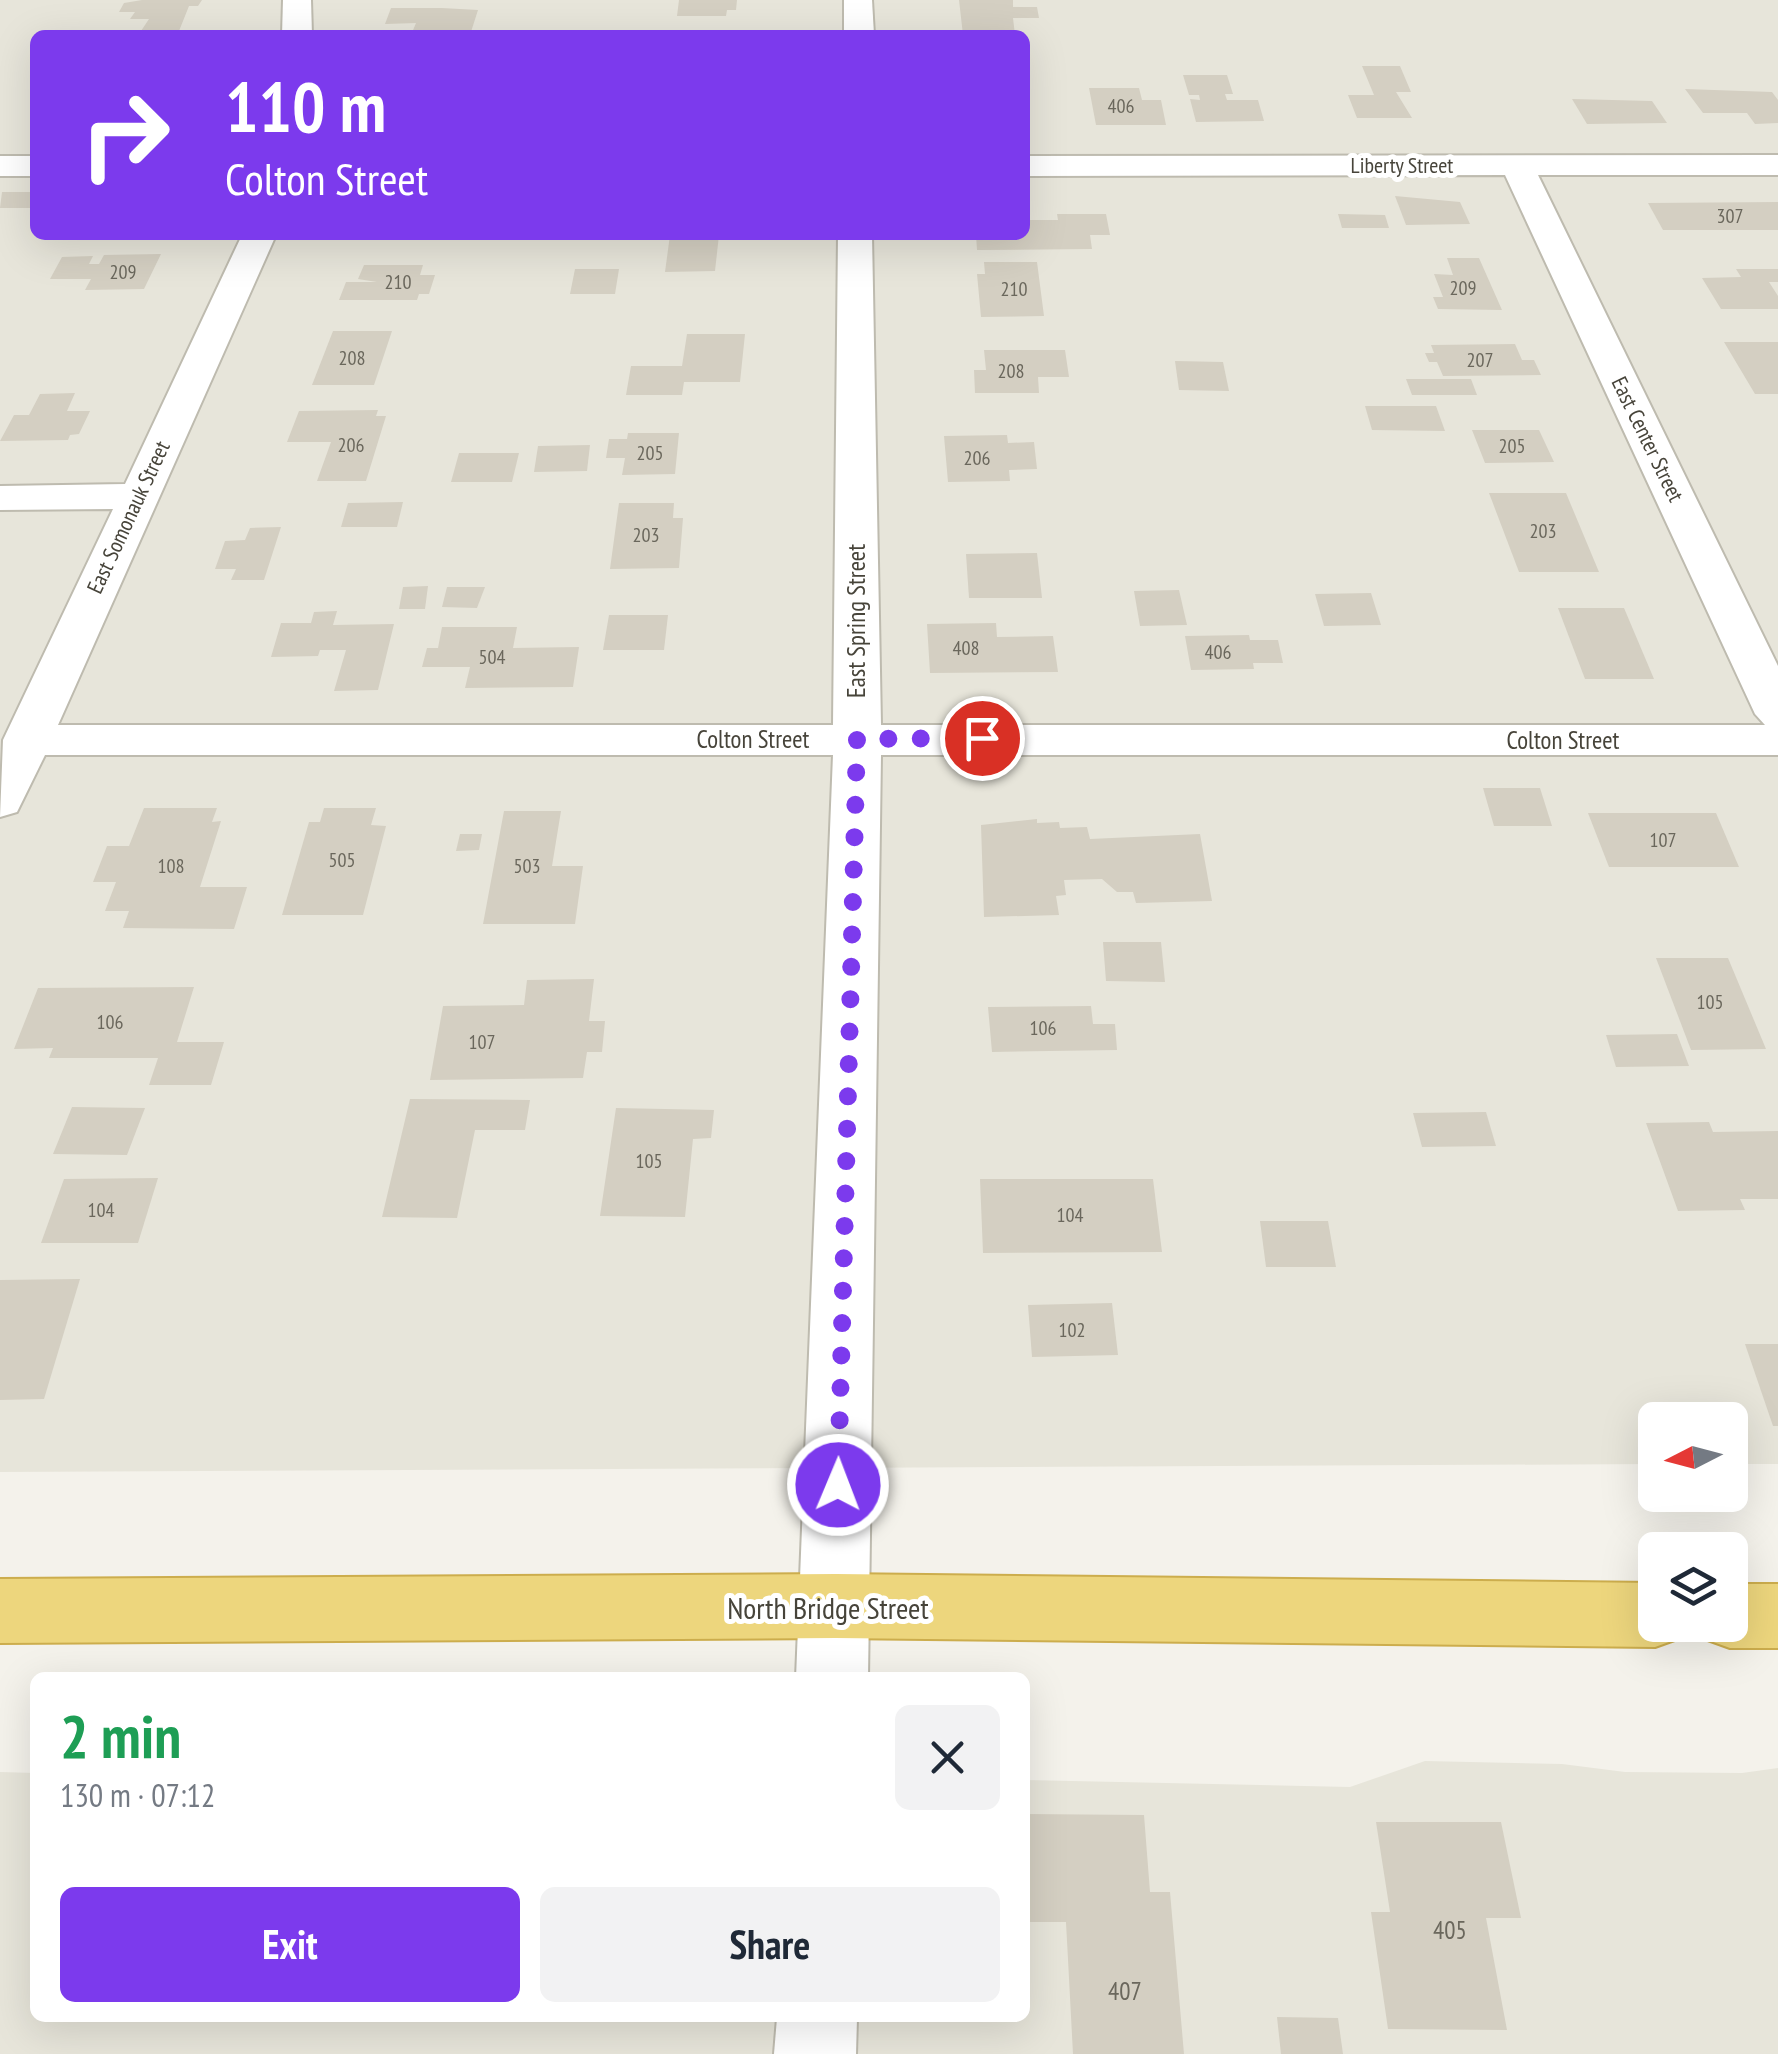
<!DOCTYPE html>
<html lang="en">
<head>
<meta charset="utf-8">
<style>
  :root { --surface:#fff; --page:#f2f2f3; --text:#1f2937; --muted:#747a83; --accent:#7c3aed }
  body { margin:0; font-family:"PT Sans Narrow",sans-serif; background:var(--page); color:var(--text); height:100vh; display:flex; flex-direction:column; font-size:38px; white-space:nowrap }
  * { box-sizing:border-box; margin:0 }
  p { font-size:32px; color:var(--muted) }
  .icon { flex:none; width:55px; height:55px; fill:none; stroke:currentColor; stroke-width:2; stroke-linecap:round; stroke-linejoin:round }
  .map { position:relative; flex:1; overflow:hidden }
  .details { position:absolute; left:30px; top:1672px; width:1000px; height:350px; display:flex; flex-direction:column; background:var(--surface); border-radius:15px; box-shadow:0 10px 40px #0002 }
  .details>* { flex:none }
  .banner { position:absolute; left:30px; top:30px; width:1000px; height:210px; border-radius:15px; box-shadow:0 10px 40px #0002; background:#7c3aed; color:#fff; overflow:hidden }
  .needle { width:65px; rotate:264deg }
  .tools { position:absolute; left:1638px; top:1402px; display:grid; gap:20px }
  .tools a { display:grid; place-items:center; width:110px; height:110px; border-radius:15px; background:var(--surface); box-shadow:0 10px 40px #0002; font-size:50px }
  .pin { position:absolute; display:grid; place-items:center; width:85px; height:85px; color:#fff; margin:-42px; border:5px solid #fff; border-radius:50%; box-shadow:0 2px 10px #0007 }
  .me { position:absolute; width:110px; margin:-55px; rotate:1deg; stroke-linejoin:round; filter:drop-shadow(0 0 8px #0008) }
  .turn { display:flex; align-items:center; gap:35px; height:210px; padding:0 30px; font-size:45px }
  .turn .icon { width:130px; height:130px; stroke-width:2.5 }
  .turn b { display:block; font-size:70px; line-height:85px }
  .round { display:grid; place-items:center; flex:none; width:105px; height:105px; border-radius:15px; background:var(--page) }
  .head { display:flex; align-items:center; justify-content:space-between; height:170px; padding:0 30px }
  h1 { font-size:60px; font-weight:700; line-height:75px; color:#1e9e55 }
  .action { display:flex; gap:20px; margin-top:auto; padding:20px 30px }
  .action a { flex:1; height:115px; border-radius:15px; background:var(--accent); color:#fff; font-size:40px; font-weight:700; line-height:115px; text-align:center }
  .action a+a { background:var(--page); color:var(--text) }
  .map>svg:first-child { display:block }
  .residential { fill:#e7e5da; fill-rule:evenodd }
  .building { fill:#d4cfc2 }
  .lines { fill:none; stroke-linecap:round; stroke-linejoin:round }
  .minor-casing { stroke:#bebbaf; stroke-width:4 }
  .highway-casing { stroke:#ccad4d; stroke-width:4 }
  .minor { fill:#fff; fill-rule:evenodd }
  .highway { fill:#edd67d; fill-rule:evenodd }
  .route { stroke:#7c3aed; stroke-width:18; stroke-dasharray:0 32.4 }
  .labels { text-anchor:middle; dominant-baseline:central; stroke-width:10; stroke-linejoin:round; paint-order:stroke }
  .number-label { font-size:20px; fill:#6a675c }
  .far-street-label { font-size:22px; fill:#47443a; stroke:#fff }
  .street-label { font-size:25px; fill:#47443a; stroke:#fff }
  .near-number-label { font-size:25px; fill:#6a675c }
  .near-street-label { font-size:30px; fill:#47443a; stroke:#fff }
</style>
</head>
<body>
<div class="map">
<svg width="1778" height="2054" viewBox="0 0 1778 2054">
  <rect width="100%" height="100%" fill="#f4f2eb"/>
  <g class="residential">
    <path d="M0,0H1778V1464H1730V1420H1655V1464L0,1472ZM35,35H1025V235H35Z"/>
    <path d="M1425,1761L1562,1764L1625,1772L1742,1773L1778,1768V2054H0V1772L35,1773V2018H1025V1780L1350,1787Z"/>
  </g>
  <g class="building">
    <path d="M142,0H202L198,6H189L179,31H141L149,19H130L135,12H119L124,3Z"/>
    <path d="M679,0H737L736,10H727L726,16H677Z"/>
    <path d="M959,0H1013V7H1037L1039,18H1013L1015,35H963Z"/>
    <path d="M391,8H442L478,10L470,35H411L416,23L385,24Z"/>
    <path d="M1362,66H1400L1411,92H1396L1412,118H1357L1348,95H1374Z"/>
    <path d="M1183,75H1227L1233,94H1225L1227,100H1258L1264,121L1196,122L1190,99L1200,100L1199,95H1189Z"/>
    <path d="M1089,88H1139L1142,100H1161L1166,125H1096Z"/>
    <path d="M1685,89L1772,92L1778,100V123L1755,124L1747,113H1703Z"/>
    <path d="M1572,99L1652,101L1667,123L1587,124Z"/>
    <path d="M2,192H35V208H0Z"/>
    <path d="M1395,196L1460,202L1470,224L1406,225Z"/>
    <path d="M1778,202V230H1663L1648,203Z"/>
    <path d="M1057,214H1106L1110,235H1090L1092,249L977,250L976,235H1025V220H1058Z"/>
    <path d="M1338,214L1385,215L1389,228H1342Z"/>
    <path d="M670,235H719L715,271L665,272Z"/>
    <path d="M161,254L144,289L85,290L91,279H50L62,257L93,256L89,264H99L104,255Z"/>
    <path d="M1447,258H1479L1502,310L1438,309L1433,297H1443L1434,274L1453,275Z"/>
    <path d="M984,262H1037L1044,316L981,317L977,274H985Z"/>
    <path d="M364,265H423L420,275H435L429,294H419L417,300H339L346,282H377L358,279Z"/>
    <path d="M575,269H619L615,294H570Z"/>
    <path d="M1736,269H1778V282H1769L1778,296V309H1721L1702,278L1741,277Z"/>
    <path d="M333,331H392L374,385H312Z"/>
    <path d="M687,334H745L740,382H684L682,395H626L631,366H682Z"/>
    <path d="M1724,342H1778V394H1755Z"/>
    <path d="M1515,344L1522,360H1534L1541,375L1443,376L1437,362H1429L1425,353H1434L1431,345Z"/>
    <path d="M984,350H1065L1069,377H1038L1039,393H975L974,370H986Z"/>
    <path d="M1175,361L1223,362L1229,391L1179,390Z"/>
    <path d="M1406,379H1471L1477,395H1412Z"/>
    <path d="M75,393L67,411H90L79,434L70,435L68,440L0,441L14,415H29L40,394Z"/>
    <path d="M1365,406H1436L1445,431L1372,430Z"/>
    <path d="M378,410L376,416H386L366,481H317L331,442H287L299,411Z"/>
    <path d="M1472,430H1539L1554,462L1485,463Z"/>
    <path d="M628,433H679L675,474L622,475L625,458H606L609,439H627Z"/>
    <path d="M1007,435L1008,443L1034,442L1037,469L1009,470L1010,481L948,482L944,436Z"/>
    <path d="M590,445L587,471L534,472L538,446Z"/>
    <path d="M459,453H519L512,482H451Z"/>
    <path d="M1489,493H1566L1599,572H1519Z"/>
    <path d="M403,502L397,527H341L348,503Z"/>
    <path d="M619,503H674L673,518H683L679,568L610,569Z"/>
    <path d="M281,527L264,580H231L236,569H215L225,541L245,540L250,528Z"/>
    <path d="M1037,553L1042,598H969L966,554Z"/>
    <path d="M428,586L425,609H399L403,587Z"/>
    <path d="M447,587H485L477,608L442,607Z"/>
    <path d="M1179,590L1187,625L1140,626L1134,591Z"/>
    <path d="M1371,593L1381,625L1324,626L1315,594Z"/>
    <path d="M1558,608H1624L1654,679H1585Z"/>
    <path d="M337,611L333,625L394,624L378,690L334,691L346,650H320L318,656L271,657L281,623H311L314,612Z"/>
    <path d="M609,615H668L664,650H603Z"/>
    <path d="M996,623L997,637L1053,636L1058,672L930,673L927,624Z"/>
    <path d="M442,627H517L513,648L579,647L573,687L465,688L470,667H422L427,648H438Z"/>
    <path d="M1249,635L1250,640H1278L1283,663H1253L1254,669L1191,670L1185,636Z"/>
    <path d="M1483,788H1540L1552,826H1494Z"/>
    <path d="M144,808H217L212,822L221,821L200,887H247L234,929L123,928L129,911H105L116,882H93L107,846H129Z"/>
    <path d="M324,808H376L371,825L386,826L363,915H282L309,822H320Z"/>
    <path d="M504,811H561L552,866H583L575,924H483Z"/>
    <path d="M1588,813H1716L1739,867H1609Z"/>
    <path d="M1037,819V823L1059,822L1060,828L1087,827L1090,839L1200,834L1212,901L1136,903L1133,892H1117L1102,879L1064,880L1066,895L1056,896L1059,915L984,917L981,825Z"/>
    <path d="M460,834H482L479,850L456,851Z"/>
    <path d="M1103,942H1161L1165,982L1106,981Z"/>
    <path d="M1656,958H1728L1766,1049L1691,1050Z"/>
    <path d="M594,979L589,1021H605L602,1052H587L583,1078L430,1080L443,1006L524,1005L527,980Z"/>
    <path d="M194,987L177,1042H224L211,1085H149L158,1058H49L53,1048L14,1049L38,988Z"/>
    <path d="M1091,1006L1093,1024H1115L1117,1050L992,1052L988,1007Z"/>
    <path d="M1677,1034L1689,1066L1616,1067L1606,1035Z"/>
    <path d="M410,1099L530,1100L525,1130H475L457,1218L382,1217Z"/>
    <path d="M72,1107L145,1108L127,1155L53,1154Z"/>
    <path d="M616,1108L714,1110L711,1138L693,1139L685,1217L600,1216Z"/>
    <path d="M1486,1112L1496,1146L1422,1147L1413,1113Z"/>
    <path d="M1709,1122L1713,1132L1778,1131V1199H1740L1745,1210L1678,1211L1646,1123Z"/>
    <path d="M158,1178L138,1243H41L64,1179Z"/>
    <path d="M980,1179H1153L1162,1252L983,1253Z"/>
    <path d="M1260,1221H1328L1336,1267H1266Z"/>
    <path d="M80,1279L44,1399L0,1400V1280Z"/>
    <path d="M1112,1303L1118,1355L1032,1357L1028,1305Z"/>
    <path d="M1745,1344H1778V1426H1773Z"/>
    <path d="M1025,1814L1144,1815L1150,1892H1170L1184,2054H1073L1066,1922H1025Z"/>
    <path d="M1376,1822H1501L1521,1918H1486L1507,2030L1388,2029L1371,1912H1390Z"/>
    <path d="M1277,2017L1338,2018L1343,2054H1281Z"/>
  </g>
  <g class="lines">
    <g class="minor-casing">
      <g id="minor">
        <path d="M283,0H311L312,35H282Z"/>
        <path d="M844,0H872L874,35H844Z"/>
        <path d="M1778,155V175H1538L1778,666V755H881L868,1678H796L833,755H45L17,812L0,817L3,740L113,509L0,510V486L125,484L242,235H276L58,725H833L838,235H872L881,725H1765L1755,714L1505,175L1025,176V156Z"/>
        <rect x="0" y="156" width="35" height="20"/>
        <path d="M777,2018H857L856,2054H774Z"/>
      </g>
    </g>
    <g class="highway-casing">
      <g id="highway">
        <path d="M836,1574L1655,1583V1625H1686L1680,1638L1655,1647L836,1638L0,1643V1579Z"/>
        <path d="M1730,1584H1778V1648H1730L1705,1639L1699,1625H1730Z"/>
      </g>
    </g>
    <use href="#minor" class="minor"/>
    <use href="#highway" class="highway"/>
  </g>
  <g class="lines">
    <path class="route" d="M838,1485L857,739L982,738"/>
  </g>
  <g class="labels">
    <g class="number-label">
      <text x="1121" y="106">406</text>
      <text x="1730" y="216">307</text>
      <text x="123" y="272">209</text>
      <text x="398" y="282">210</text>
      <text x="1463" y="288">209</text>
      <text x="1014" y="289">210</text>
      <text x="352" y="358">208</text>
      <text x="1480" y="360">207</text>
      <text x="1011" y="371">208</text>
      <text x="351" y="445">206</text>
      <text x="1512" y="446">205</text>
      <text x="650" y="453">205</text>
      <text x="977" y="458">206</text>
      <text x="1543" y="531">203</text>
      <text x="646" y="535">203</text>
      <text x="966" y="648">408</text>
      <text x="1218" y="652">406</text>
      <text x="492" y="657">504</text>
      <text x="1663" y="840">107</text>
      <text x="342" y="860">505</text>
      <text x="171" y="866">108</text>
      <text x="527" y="866">503</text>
      <text x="1710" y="1002">105</text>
      <text x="110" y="1022">106</text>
      <text x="1043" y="1028">106</text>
      <text x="482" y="1042">107</text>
      <text x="649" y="1161">105</text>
      <text x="101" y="1210">104</text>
      <text x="1070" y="1215">104</text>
      <text x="1072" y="1330">102</text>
    </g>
    <g class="far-street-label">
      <text x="1402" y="165">Liberty Street</text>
      <text transform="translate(1648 439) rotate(64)">East Center Street</text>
      <text transform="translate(128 517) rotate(-65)">East Somonauk Street</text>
    </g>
    <g class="street-label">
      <text transform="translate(856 621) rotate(-90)">East Spring Street</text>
      <text x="753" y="739">Colton Street</text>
      <text x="1563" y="740">Colton Street</text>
    </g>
    <g class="near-number-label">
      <text x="1450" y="1930">405</text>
      <text x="1125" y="1991">407</text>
    </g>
    <g class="near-street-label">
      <text x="828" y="1607">North Bridge Street</text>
    </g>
  </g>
</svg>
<div class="tools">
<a><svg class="needle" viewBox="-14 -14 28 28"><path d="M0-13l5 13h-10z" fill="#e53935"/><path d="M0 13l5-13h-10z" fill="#747a83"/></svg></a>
<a><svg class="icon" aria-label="layers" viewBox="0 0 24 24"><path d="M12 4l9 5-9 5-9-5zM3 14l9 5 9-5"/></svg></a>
</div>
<div class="pin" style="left:982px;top:738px;background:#d93025"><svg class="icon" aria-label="arrive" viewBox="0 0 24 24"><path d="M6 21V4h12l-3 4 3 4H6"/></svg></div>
<svg class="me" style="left:838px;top:1485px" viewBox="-20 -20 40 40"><circle r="17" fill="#7c3aed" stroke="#fff" stroke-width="3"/><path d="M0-11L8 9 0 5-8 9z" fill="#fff"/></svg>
<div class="banner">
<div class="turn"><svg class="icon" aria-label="right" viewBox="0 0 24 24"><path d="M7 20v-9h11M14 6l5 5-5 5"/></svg><div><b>110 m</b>Colton Street</div></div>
</div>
<section class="details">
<div class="head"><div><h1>2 min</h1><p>130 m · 07:12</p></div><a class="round"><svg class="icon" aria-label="close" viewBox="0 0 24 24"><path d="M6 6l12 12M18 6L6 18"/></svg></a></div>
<div class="action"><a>Exit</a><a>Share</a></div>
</section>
</div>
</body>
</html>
